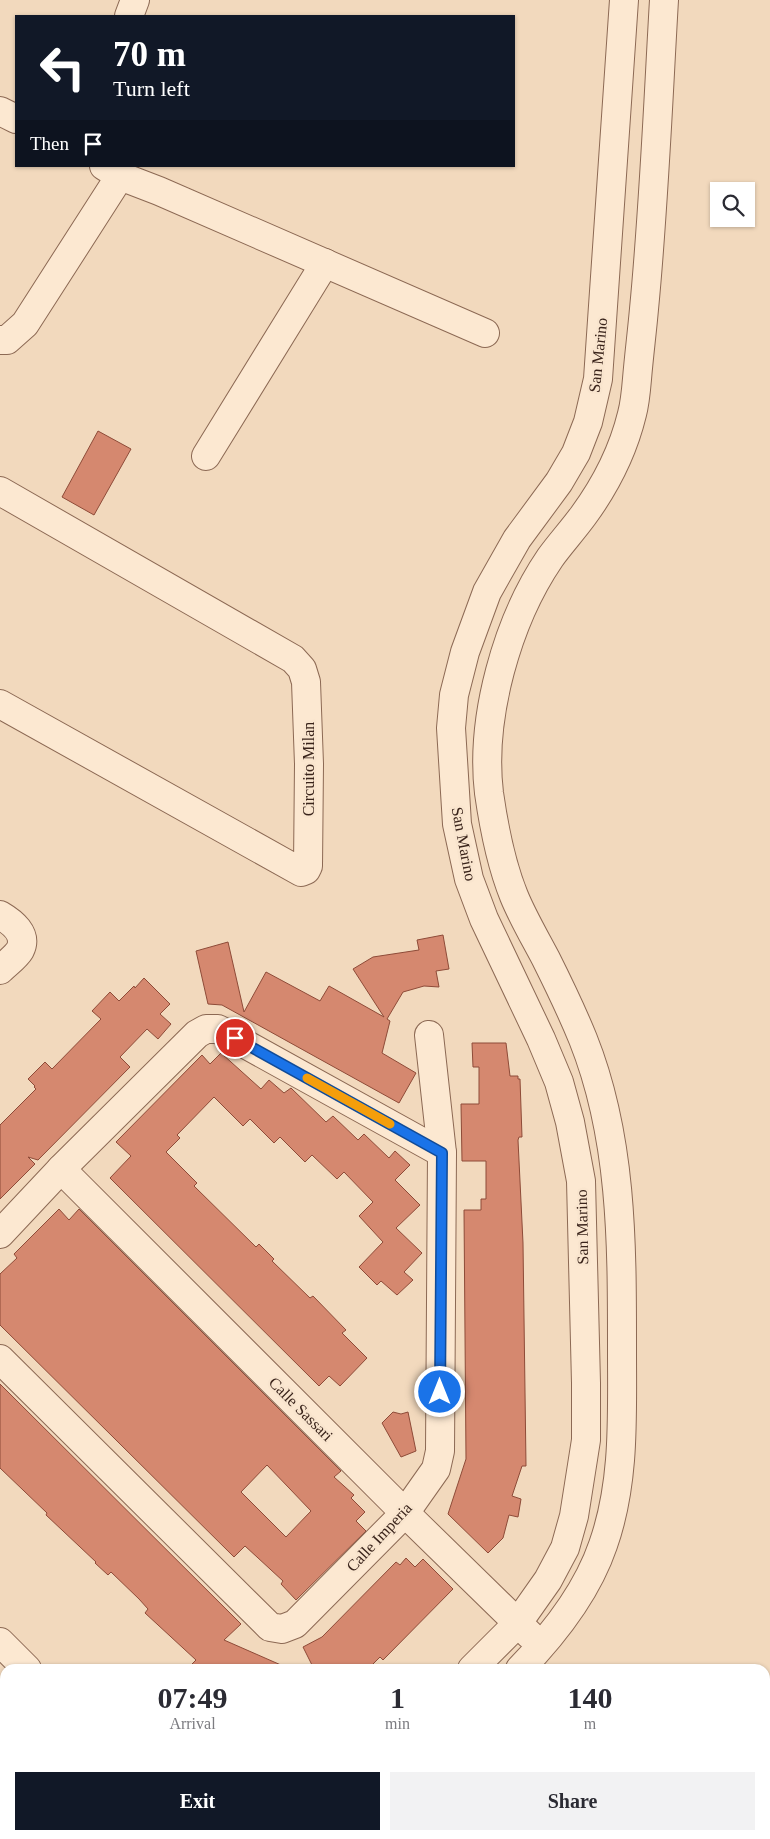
<!DOCTYPE html>
<html lang="en">
<head>
<meta charset="utf-8">
<style>
  :root { --surface:#fff; --page:#f2f2f3; --text:#2b2b33; --muted:#7c7c81; --accent:#111827 }
  body { margin:0; font-family:Georgia,serif; background:var(--page); color:var(--text); height:100vh; display:flex; flex-direction:column; font-size:19px; white-space:nowrap }
  * { box-sizing:border-box; margin:0 }
  p { font-size:16px; color:var(--muted) }
  .icon { flex:none; width:28px; height:28px; fill:none; stroke:currentColor; stroke-width:2; stroke-linecap:round; stroke-linejoin:round }
  .map { position:relative; flex:1; overflow:hidden }
  .panel { position:absolute; left:0px; top:1664px; width:770px; height:176px; display:flex; flex-direction:column; background:var(--surface); border-radius:15px 15px 0 0; box-shadow:0 1px 4px #0004 }
  .panel>* { flex:none }
  .guide { position:absolute; left:15px; top:15px; width:500px; height:152px; border-radius:0px; box-shadow:0 1px 4px #0004; background:#111827; color:#fff; overflow:hidden }
  .controls { position:absolute; left:710px; top:182px; display:grid; gap:10px }
  .controls a { display:grid; place-items:center; width:45px; height:45px; border-radius:0px; background:var(--surface); box-shadow:0 1px 4px #0004; font-size:25px }
  .pin { position:absolute; display:grid; place-items:center; width:42px; height:42px; color:#fff; margin:-21px; border:2px solid #fff; border-radius:50%; box-shadow:0 1px 5px #0007 }
  .me { position:absolute; width:55px; margin:-28px; rotate:0deg; stroke-linejoin:round; filter:drop-shadow(0 0 4px #0008) }
  .turn { display:flex; align-items:center; gap:18px; height:105px; padding:0 15px; font-size:22px }
  .turn .icon { width:65px; height:65px; stroke-width:2.5 }
  .turn b { display:block; font-size:35px; line-height:42px }
  .then { display:flex; align-items:center; height:48px; padding:0 15px; background:#0003; gap:10px; font-size:19px }
  .eta { display:flex; justify-content:space-evenly; align-items:center; height:85px; text-align:center }
  .eta b { font-size:30px; font-weight:700; line-height:35px }
  .action { display:flex; gap:10px; margin-top:auto; padding:10px 15px }
  .action a { flex:1; height:58px; border-radius:0px; background:var(--accent); color:#fff; font-size:20px; font-weight:700; line-height:58px; text-align:center }
  .action a+a { background:var(--page); color:var(--text) }
  .map>svg:first-child { display:block }
  .building { fill:#d5886f; stroke:#8e4b38; fill-rule:evenodd }
  .lines { fill:none; stroke-linecap:round; stroke-linejoin:round }
  .minor-casing { stroke:#8c6954; stroke-width:30 }
  .minor { stroke:#fce8d1; stroke-width:28 }
  .route-casing { stroke:#114b97; stroke-width:12 }
  .route { stroke:#1a73e8; stroke-width:9 }
  .slow { stroke:#f59e0b; stroke-width:9 }
  .labels { text-anchor:middle; dominant-baseline:central; stroke-width:5; stroke-linejoin:round; paint-order:stroke }
  .street-label { font-size:16px; fill:#3a241b; stroke:#f9e5ce }
</style>
</head>
<body>
<div class="map">
<svg width="770" height="1839" viewBox="0 0 770 1839">
  <rect width="100%" height="100%" fill="#f2d9bd"/>
  <g class="building">
    <path d="M98,431L131,449L94,515L62,497Z"/>
    <path d="M443,935L449,969L436,971L439,987L424,986L403,992L387,1019L390,1021L382,1053L416,1073L399,1103L222,1005L208,1004L196,951L228,942L244,1012L266,972L320,1001L329,986L384,1017L353,969L373,957L419,950L417,940Z"/>
    <path d="M144,978L170,1004L160,1014L171,1024L158,1039L147,1029L120,1057L130,1067L38,1160L28,1157L35,1164L0,1199V1125L36,1089L34,1087L35,1086L28,1079L45,1062L52,1069L101,1019L92,1011L110,992L119,1001L134,986L135,988Z"/>
    <path d="M472,1043H506L510,1076H518V1079H520L522,1137H519L518,1140L523,1243L526,1466H522L512,1496L521,1499L518,1517L509,1515L503,1538L488,1553L448,1514L466,1459L464,1210H481V1199H486V1161H462L461,1104H479V1067H473Z"/>
    <path d="M221,1053L261,1089L269,1080L284,1093L291,1088L326,1122L333,1116L358,1140L364,1134L389,1158L395,1151L410,1165L395,1180L420,1205L396,1228L422,1253L404,1272L413,1280L397,1295L381,1281L377,1285L359,1267L383,1242L359,1216L373,1202L344,1172L337,1179L312,1155L305,1162L280,1137L274,1143L250,1119L243,1126L214,1097L177,1135L180,1138L166,1152L197,1183L194,1186L256,1247L259,1244L274,1259L272,1261L310,1298L313,1296L346,1330L342,1333L367,1358L340,1386L329,1376L319,1386L110,1178L131,1156L116,1142L202,1055L210,1064Z"/>
    <path d="M59,1209L69,1220L79,1209L341,1471L334,1477L354,1495L351,1498L365,1512L356,1521L366,1531L296,1600L281,1584L283,1581L245,1546L234,1557L0,1325V1274L17,1258L14,1254ZM267,1465L311,1511L286,1537L241,1492Z"/>
    <path d="M0,1384L241,1624L224,1640L290,1669H187L196,1660L145,1613L148,1609L139,1599L111,1572L108,1575L95,1563L96,1562L46,1515L47,1513L0,1468Z"/>
    <path d="M393,1412L401,1414L408,1412L416,1451L401,1457L382,1423Z"/>
    <path d="M406,1558L415,1567L423,1559L453,1589L383,1660L380,1657L368,1669H314L303,1647L322,1637L396,1562L400,1565Z"/>
  </g>
  <g class="lines">
    <g class="minor-casing">
      <g id="minor">
        <path d="M129,16L135,0"/>
        <path d="M0,111L16,119"/>
        <path d="M104,166L120,176L159,191L485,333"/>
        <path d="M0,340H7L25,324L120,176"/>
        <path d="M206,456L325,263"/>
        <path d="M0,491L293,659L302,669L306,682L309,764L308,866L306,870L301,872L0,704"/>
        <path d="M0,915C12,922 28,934 20,950C16,957 6,964 0,970"/>
        <path d="M61,1169L405,1513L530,1635"/>
        <path d="M0,1234L61,1169L197,1034L206,1029H218L442,1153"/>
        <path d="M0,1359L270,1627L282,1629L295,1624L405,1513L436,1469L440,1451L442,1153L429,1035"/>
        <path d="M0,1642L27,1669"/>
        <path d="M472,1669L517,1624L548,1580L565,1548L574,1516L586,1440V1383L581,1181L570,1122L559,1082L541,1039L484,919L469,879L457,824L451,728L454,695L465,652L487,592L517,539L559,482L576,453L588,422L598,379L624,0"/>
        <path d="M520,1669C554,1634 587,1592 603,1545C625,1483 622,1417 622,1353C622,1247 623,1139 583,1039C572,1012 559,985 546,959C535,938 523,918 514,896C501,864 494,828 489,793C480,718 507,621 550,558C560,544 572,531 583,516C605,486 623,451 632,414C635,403 636,391 637,379C639,355 642,332 644,309C654,206 658,103 664,0"/>
        <path d="M566,1835V1839"/>
        <path d="M140,1839L144,1835"/>
        <path d="M306,1839L309,1835"/>
        <path d="M352,1839L356,1835"/>
        <path d="M528,1839L532,1835"/>
      </g>
    </g>
    <use href="#minor" class="minor"/>
  </g>
  <g class="lines">
    <g class="route-casing">
      <path id="route" d="M235,1038L442,1153L440,1392"/>
    </g>
    <use href="#route" class="route"/>
    <path class="slow" d="M307,1078L390,1124"/>
  </g>
  <g class="labels">
    <g class="street-label">
      <text transform="translate(598 355) rotate(-84)">San Marino</text>
      <text transform="translate(308 769) rotate(-90)">Circuito Milan</text>
      <text transform="translate(464 844) rotate(79)">San Marino</text>
      <text transform="translate(582 1227) rotate(-91)">San Marino</text>
      <text transform="translate(301 1409) rotate(45)">Calle Sassari</text>
      <text transform="translate(379 1537) rotate(-47)">Calle Imperia</text>
    </g>
  </g>
</svg>
<div class="controls">
<a><svg class="icon" aria-label="search" viewBox="0 0 24 24"><circle cx="10" cy="10" r="6"/><path d="M15 15l6 6"/></svg></a>
</div>
<div class="pin" style="left:235px;top:1038px;background:#d93025"><svg class="icon" aria-label="arrive" viewBox="0 0 24 24"><path d="M6 21V4h12l-3 4 3 4H6"/></svg></div>
<svg class="me" style="left:440px;top:1392px" viewBox="-20 -20 40 40"><circle r="17" fill="#1a73e8" stroke="#fff" stroke-width="3"/><path d="M0-11L8 9 0 5-8 9z" fill="#fff"/></svg>
<div class="guide">
<div class="turn"><svg class="icon" aria-label="left" viewBox="0 0 24 24"><path d="M17 20v-9H6M10 6l-5 5 5 5"/></svg><div><b>70 m</b>Turn left</div></div>
<div class="then">Then<svg class="icon" aria-label="arrive" viewBox="0 0 24 24"><path d="M6 21V4h12l-3 4 3 4H6"/></svg></div>
</div>
<section class="panel">
<div class="eta">
<div><b>07:49</b><p>Arrival</p></div>
<div><b>1</b><p>min</p></div>
<div><b>140</b><p>m</p></div>
</div>
<div class="action"><a>Exit</a><a>Share</a></div>
</section>
</div>
</body>
</html>
